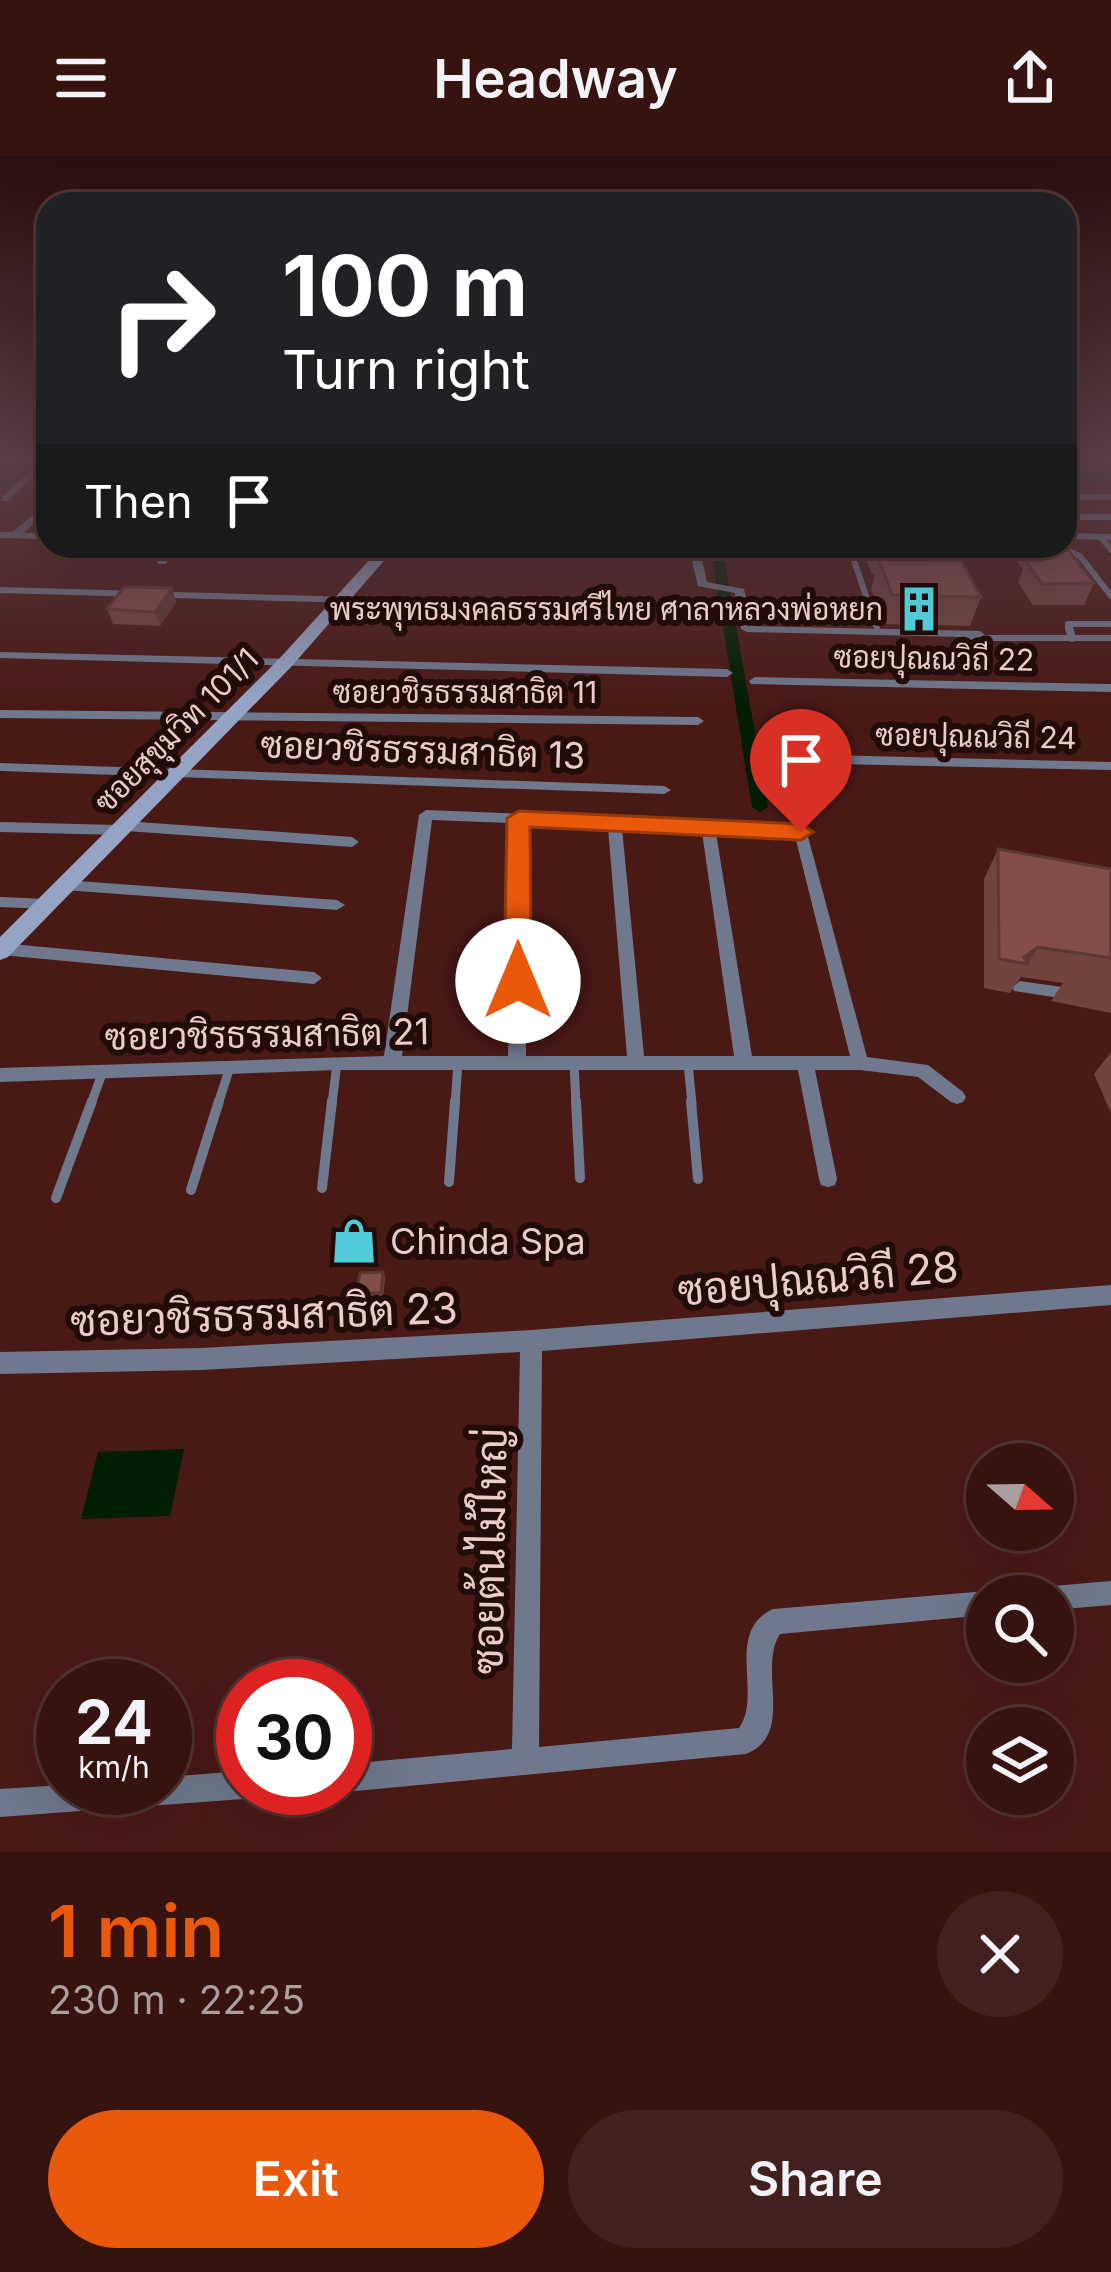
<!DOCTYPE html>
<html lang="en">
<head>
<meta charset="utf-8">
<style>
  :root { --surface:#371310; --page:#42201e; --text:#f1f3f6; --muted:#aa9e9f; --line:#513230; --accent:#ea580c }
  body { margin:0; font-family:Inter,Sarabun,sans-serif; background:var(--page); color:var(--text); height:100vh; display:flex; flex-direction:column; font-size:45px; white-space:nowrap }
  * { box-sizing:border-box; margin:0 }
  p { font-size:39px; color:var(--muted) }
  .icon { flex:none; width:66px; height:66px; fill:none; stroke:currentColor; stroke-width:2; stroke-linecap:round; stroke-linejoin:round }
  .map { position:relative; height:1696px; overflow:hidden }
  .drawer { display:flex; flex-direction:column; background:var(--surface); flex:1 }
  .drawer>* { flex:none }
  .top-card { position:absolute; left:36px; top:36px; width:1041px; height:366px; border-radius:36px; box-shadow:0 12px 48px #0002,0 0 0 3px var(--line); background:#202124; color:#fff; overflow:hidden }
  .needle { width:78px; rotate:110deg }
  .controls { position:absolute; left:966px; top:1287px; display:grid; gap:24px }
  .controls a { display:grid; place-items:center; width:108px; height:108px; border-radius:50%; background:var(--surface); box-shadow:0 12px 48px #0002,0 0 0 3px var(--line); font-size:60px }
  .speed { position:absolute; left:36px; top:1503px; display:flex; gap:24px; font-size:60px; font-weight:700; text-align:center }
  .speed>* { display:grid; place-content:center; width:156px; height:156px; border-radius:50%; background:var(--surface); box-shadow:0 12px 48px #0002,0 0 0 3px var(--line); line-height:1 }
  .speed small { font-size:30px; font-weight:400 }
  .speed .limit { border:18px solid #d22; background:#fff; color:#111 }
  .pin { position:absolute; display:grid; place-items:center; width:102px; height:102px; color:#fff; margin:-123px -51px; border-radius:50% 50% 50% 0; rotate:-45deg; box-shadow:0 0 12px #0007 }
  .pin .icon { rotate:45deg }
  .me { position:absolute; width:132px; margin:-66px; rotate:0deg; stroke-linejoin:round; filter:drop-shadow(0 0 9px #0008) }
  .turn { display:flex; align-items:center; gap:42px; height:252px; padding:0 48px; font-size:54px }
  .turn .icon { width:156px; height:156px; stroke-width:2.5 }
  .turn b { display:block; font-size:84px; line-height:102px }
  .then { display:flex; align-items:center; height:114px; padding:0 48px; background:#0003; gap:24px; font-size:45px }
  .round { display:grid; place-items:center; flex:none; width:126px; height:126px; border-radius:63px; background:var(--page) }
  .overview { display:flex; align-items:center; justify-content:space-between; height:204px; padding:0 48px }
  h1 { font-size:72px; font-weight:600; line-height:90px; color:var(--accent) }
  .action { display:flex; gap:24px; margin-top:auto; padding:24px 48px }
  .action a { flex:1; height:138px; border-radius:72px; background:var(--accent); color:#fff; font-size:48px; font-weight:600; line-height:138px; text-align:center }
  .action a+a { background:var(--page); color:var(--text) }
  header { display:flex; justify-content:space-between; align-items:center; height:156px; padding:0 48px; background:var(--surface); font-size:54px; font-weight:600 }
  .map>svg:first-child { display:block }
  .water { fill:#011e05 }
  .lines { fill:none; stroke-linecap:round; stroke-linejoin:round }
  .canal { fill:#011e05; fill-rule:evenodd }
  .lane-far3 { stroke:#6f788c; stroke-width:6 }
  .lane-far2 { stroke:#6f788c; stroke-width:8 }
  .lane-far1 { stroke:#6f788c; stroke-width:9 }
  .lane { stroke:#6f788c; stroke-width:10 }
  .street { fill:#6f788c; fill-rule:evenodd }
  .secondary { fill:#95a4c4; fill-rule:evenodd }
  .wall { fill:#71433f }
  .shaded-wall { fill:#5c3733 }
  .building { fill:#834e49; stroke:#5c3733; stroke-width:3 }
  .route { fill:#ea580c; stroke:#983908; stroke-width:3 }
  .labels { text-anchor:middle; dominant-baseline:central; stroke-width:12; stroke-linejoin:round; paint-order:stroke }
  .far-poi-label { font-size:30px; fill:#ecccc8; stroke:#210c0a; text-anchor:end }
  .far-street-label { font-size:30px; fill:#ecccc8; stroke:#210c0a }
  .street-label { font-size:36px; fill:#ecccc8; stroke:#210c0a }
  .poi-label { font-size:36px; fill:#ecccc8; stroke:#210c0a; text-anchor:start }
  .near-street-label { font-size:42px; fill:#ecccc8; stroke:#210c0a }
</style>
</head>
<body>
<header><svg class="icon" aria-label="menu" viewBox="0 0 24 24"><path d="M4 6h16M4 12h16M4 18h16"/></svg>Headway<svg class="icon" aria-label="share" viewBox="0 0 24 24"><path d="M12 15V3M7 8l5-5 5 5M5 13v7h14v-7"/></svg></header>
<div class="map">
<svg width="1111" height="1696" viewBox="0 0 1111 1696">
  <rect width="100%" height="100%" fill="#491916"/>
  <path class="water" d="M184,1293L170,1360L81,1363L98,1296Z"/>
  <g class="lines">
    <g class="canal">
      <path d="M1111,317V323L1065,324V318Z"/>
      <path d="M710,390H722L768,651L760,656L752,651Z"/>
    </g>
    <g class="lane-far3">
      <path d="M1065,341H1111"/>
      <path d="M1101,381L1111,394"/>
      <path d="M849,390L878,475"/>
      <path d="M1056,390L1080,400L1111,440"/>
      <path d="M1070,475L1068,468H1111"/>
    </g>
    <path class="lane-far2" d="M1069,472L1072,482"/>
    <g class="lane-far1">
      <path d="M574,907L576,948"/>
      <path d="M688,907L692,948"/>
      <path d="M91,948L103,915"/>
      <path d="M218,948L230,911"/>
      <path d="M332,948L337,907"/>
      <path d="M455,948L458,907"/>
    </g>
    <g class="lane">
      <path d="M576,945L580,1022"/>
      <path d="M691,945L698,1023"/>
      <path d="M449,1026L455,945"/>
      <path d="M322,1032L332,945"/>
      <path d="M191,1034L219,945"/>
      <path d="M56,1042L92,945"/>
    </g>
    <g class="street">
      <path d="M38,307H47L8,345H2V341Z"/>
      <path d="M35,357L40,360L24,377H48V383L0,382V376H13Z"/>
      <rect x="1065" y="358" width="46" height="6"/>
      <path d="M1065,377L1111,378V384L1065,383Z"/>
      <path d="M167,390H177L166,408H158L157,406Z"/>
      <path d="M352,390L687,395L702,403L707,426L744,433L752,470L980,475L985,479H1111V485H969L964,481L747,476L741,473L735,437L698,430L692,405L685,401L357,393Z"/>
      <path d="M0,431L711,451L717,454L711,457L0,437Z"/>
      <path d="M0,496L727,513L733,517L727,521L0,502Z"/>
      <path d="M755,521L1111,528V536L751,528L749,525Z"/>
      <path d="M0,554L698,561L704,565L698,569L0,562Z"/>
      <path d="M787,598L1111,606V614L793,607L792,619L778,634H768L766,631L778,618L780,606H768L761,602L768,598Z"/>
      <path d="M0,607L664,630L671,634L664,638L0,615Z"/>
      <path d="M426,654L708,665L806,673L867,901L928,909L963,936L966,941L963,946L957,948L951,946L918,921L860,914H815L837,1023L835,1029L828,1031L821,1029L819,1023L798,914H337L0,926V912L384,900L419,659ZM432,664L512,667L508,900H402ZM526,668L608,672L627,900H526ZM622,672L702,676L734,900H644ZM716,677L795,680L850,900H752Z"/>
      <path d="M124,665L352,681L359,686L352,691L126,675L119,679L0,676V666L117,669Z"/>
      <path d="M64,724L337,744L345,749L337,754L64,734L57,729Z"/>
      <path d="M0,741L47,743L55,748L47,753L0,751Z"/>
      <path d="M0,787L314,816L322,822L314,828L1,799Z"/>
      <path d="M1020,825L1111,838V850L1014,835L1012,831Z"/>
      <path d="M1111,1129V1149L542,1195L539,1591L739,1572C763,1539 724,1475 773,1453L987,1435L997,1440H987V1459L780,1478C757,1513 796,1578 746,1598L345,1636L336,1632H345V1608L512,1593L520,1196L201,1214L0,1218V1196L201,1192L531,1174Z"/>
      <path d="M1111,1425V1449L1053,1454V1440H1041L1044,1433L1053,1430Z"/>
      <path d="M243,1615V1632H255L253,1639L243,1643L0,1661V1633L63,1629V1632H165V1621Z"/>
    </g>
    <path class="secondary" d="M382,390H397L291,511L8,801L0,804V781L279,503Z"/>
  </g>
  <g class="wall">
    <path d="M860,390H919L923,397L921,405L981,441L970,470L884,468L871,433L875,418H872Z"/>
    <path d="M1025,390H1065L1094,427L1084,449H1033L1018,426L1023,414L1018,407Z"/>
    <path d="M172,432L176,446L160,470L113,468L107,453Z"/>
    <path d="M998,693L1111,713V857L1051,845L1063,827L1021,821L1010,837L984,832V723Z"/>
    <path d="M1111,896V957L1094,918Z"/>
    <path d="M383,1116L385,1122L383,1142L359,1143L356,1137Z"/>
  </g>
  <g class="shaded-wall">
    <path d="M172,432L176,446L160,470L155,456Z"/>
    <path d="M1038,791L1020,821L1027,808L1024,801Z"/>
  </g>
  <g class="building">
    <path d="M874,390H919L923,397L877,396Z"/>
    <path d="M1030,390H1065L1094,427L1042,428L1026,405H1040Z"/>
    <path d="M879,404L961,405L981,441L892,439Z"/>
    <path d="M124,431L172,432L155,456L107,453Z"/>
    <path d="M998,693L1111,713V802L1038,791L1024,801L1027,808L999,803Z"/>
    <path d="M383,1116L381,1137H356L360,1117Z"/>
  </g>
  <linearGradient id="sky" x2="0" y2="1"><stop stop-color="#280e0c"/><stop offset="0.56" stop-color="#593e47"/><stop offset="1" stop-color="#593e47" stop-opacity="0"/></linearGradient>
  <rect width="1111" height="544" fill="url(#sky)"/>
  <path class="route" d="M519,655L801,668L813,676L801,684L530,671L531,825L518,836L504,825L507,662Z"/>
  <defs>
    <g id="building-bare" transform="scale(3.6)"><path d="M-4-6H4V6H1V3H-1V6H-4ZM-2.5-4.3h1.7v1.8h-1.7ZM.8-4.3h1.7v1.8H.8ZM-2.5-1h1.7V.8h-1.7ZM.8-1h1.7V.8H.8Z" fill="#52cbd9" stroke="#210c0a" stroke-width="2.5" paint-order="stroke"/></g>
    <g id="shop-bare" transform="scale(3.6)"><path d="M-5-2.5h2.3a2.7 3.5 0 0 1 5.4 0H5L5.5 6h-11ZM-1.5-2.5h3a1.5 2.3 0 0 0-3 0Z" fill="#52cbd9" stroke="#210c0a" stroke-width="2.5" paint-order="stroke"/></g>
  </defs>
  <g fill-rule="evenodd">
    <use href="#building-bare" x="919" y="453"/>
    <use href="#shop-bare" x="354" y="1085"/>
  </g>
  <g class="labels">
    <g class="far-poi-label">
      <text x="883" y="453">พระพุทธมงคลธรรมศรีไทย ศาลาหลวงพ่อหยก</text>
    </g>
    <g class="far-street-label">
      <text transform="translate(934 502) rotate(1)">ซอยปุณณวิถี 22</text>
      <text x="465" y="536">ซอยวชิรธรรมสาธิต 11</text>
      <text transform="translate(176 574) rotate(-45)">ซอยสุขุมวิท 101/1</text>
      <text transform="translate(976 580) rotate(1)">ซอยปุณณวิถี 24</text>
    </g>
    <g class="street-label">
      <text transform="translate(423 594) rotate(2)">ซอยวชิรธรรมสาธิต 13</text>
      <text transform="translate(267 878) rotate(-1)">ซอยวชิรธรรมสาธิต 21</text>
    </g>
    <g class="poi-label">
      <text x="390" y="1085">Chinda Spa</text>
    </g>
    <g class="near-street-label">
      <text transform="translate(818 1122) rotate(-5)">ซอยปุณณวิถี 28</text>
      <text transform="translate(264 1158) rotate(-2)">ซอยวชิรธรรมสาธิต 23</text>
      <text transform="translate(489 1395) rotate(-89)">ซอยต้นไม้ใหญ่</text>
    </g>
  </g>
</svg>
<div class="controls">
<a><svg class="needle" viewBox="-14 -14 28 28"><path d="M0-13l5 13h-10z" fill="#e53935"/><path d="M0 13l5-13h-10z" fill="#aa9e9f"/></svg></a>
<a><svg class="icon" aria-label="search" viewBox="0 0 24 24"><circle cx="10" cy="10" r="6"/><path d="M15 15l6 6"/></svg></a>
<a><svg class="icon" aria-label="layers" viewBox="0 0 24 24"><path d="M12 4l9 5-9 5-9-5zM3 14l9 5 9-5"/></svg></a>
</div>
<div class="speed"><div>24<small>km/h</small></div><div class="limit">30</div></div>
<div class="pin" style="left:801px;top:676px;background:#d93025"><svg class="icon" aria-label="arrive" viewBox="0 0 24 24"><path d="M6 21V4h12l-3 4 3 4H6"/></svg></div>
<svg class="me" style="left:518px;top:825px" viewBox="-20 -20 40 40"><circle r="19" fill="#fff"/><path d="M0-13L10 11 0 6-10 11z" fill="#ea580c"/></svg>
<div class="top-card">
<div class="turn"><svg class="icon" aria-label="right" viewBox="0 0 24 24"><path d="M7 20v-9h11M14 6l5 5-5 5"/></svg><div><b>100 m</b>Turn right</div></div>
<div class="then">Then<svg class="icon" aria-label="arrive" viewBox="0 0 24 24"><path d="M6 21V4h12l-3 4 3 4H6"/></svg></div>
</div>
</div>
<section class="drawer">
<div class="overview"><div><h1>1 min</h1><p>230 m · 22:25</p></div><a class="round"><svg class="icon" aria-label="close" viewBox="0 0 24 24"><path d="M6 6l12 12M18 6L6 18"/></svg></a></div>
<div class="action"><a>Exit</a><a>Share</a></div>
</section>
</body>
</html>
